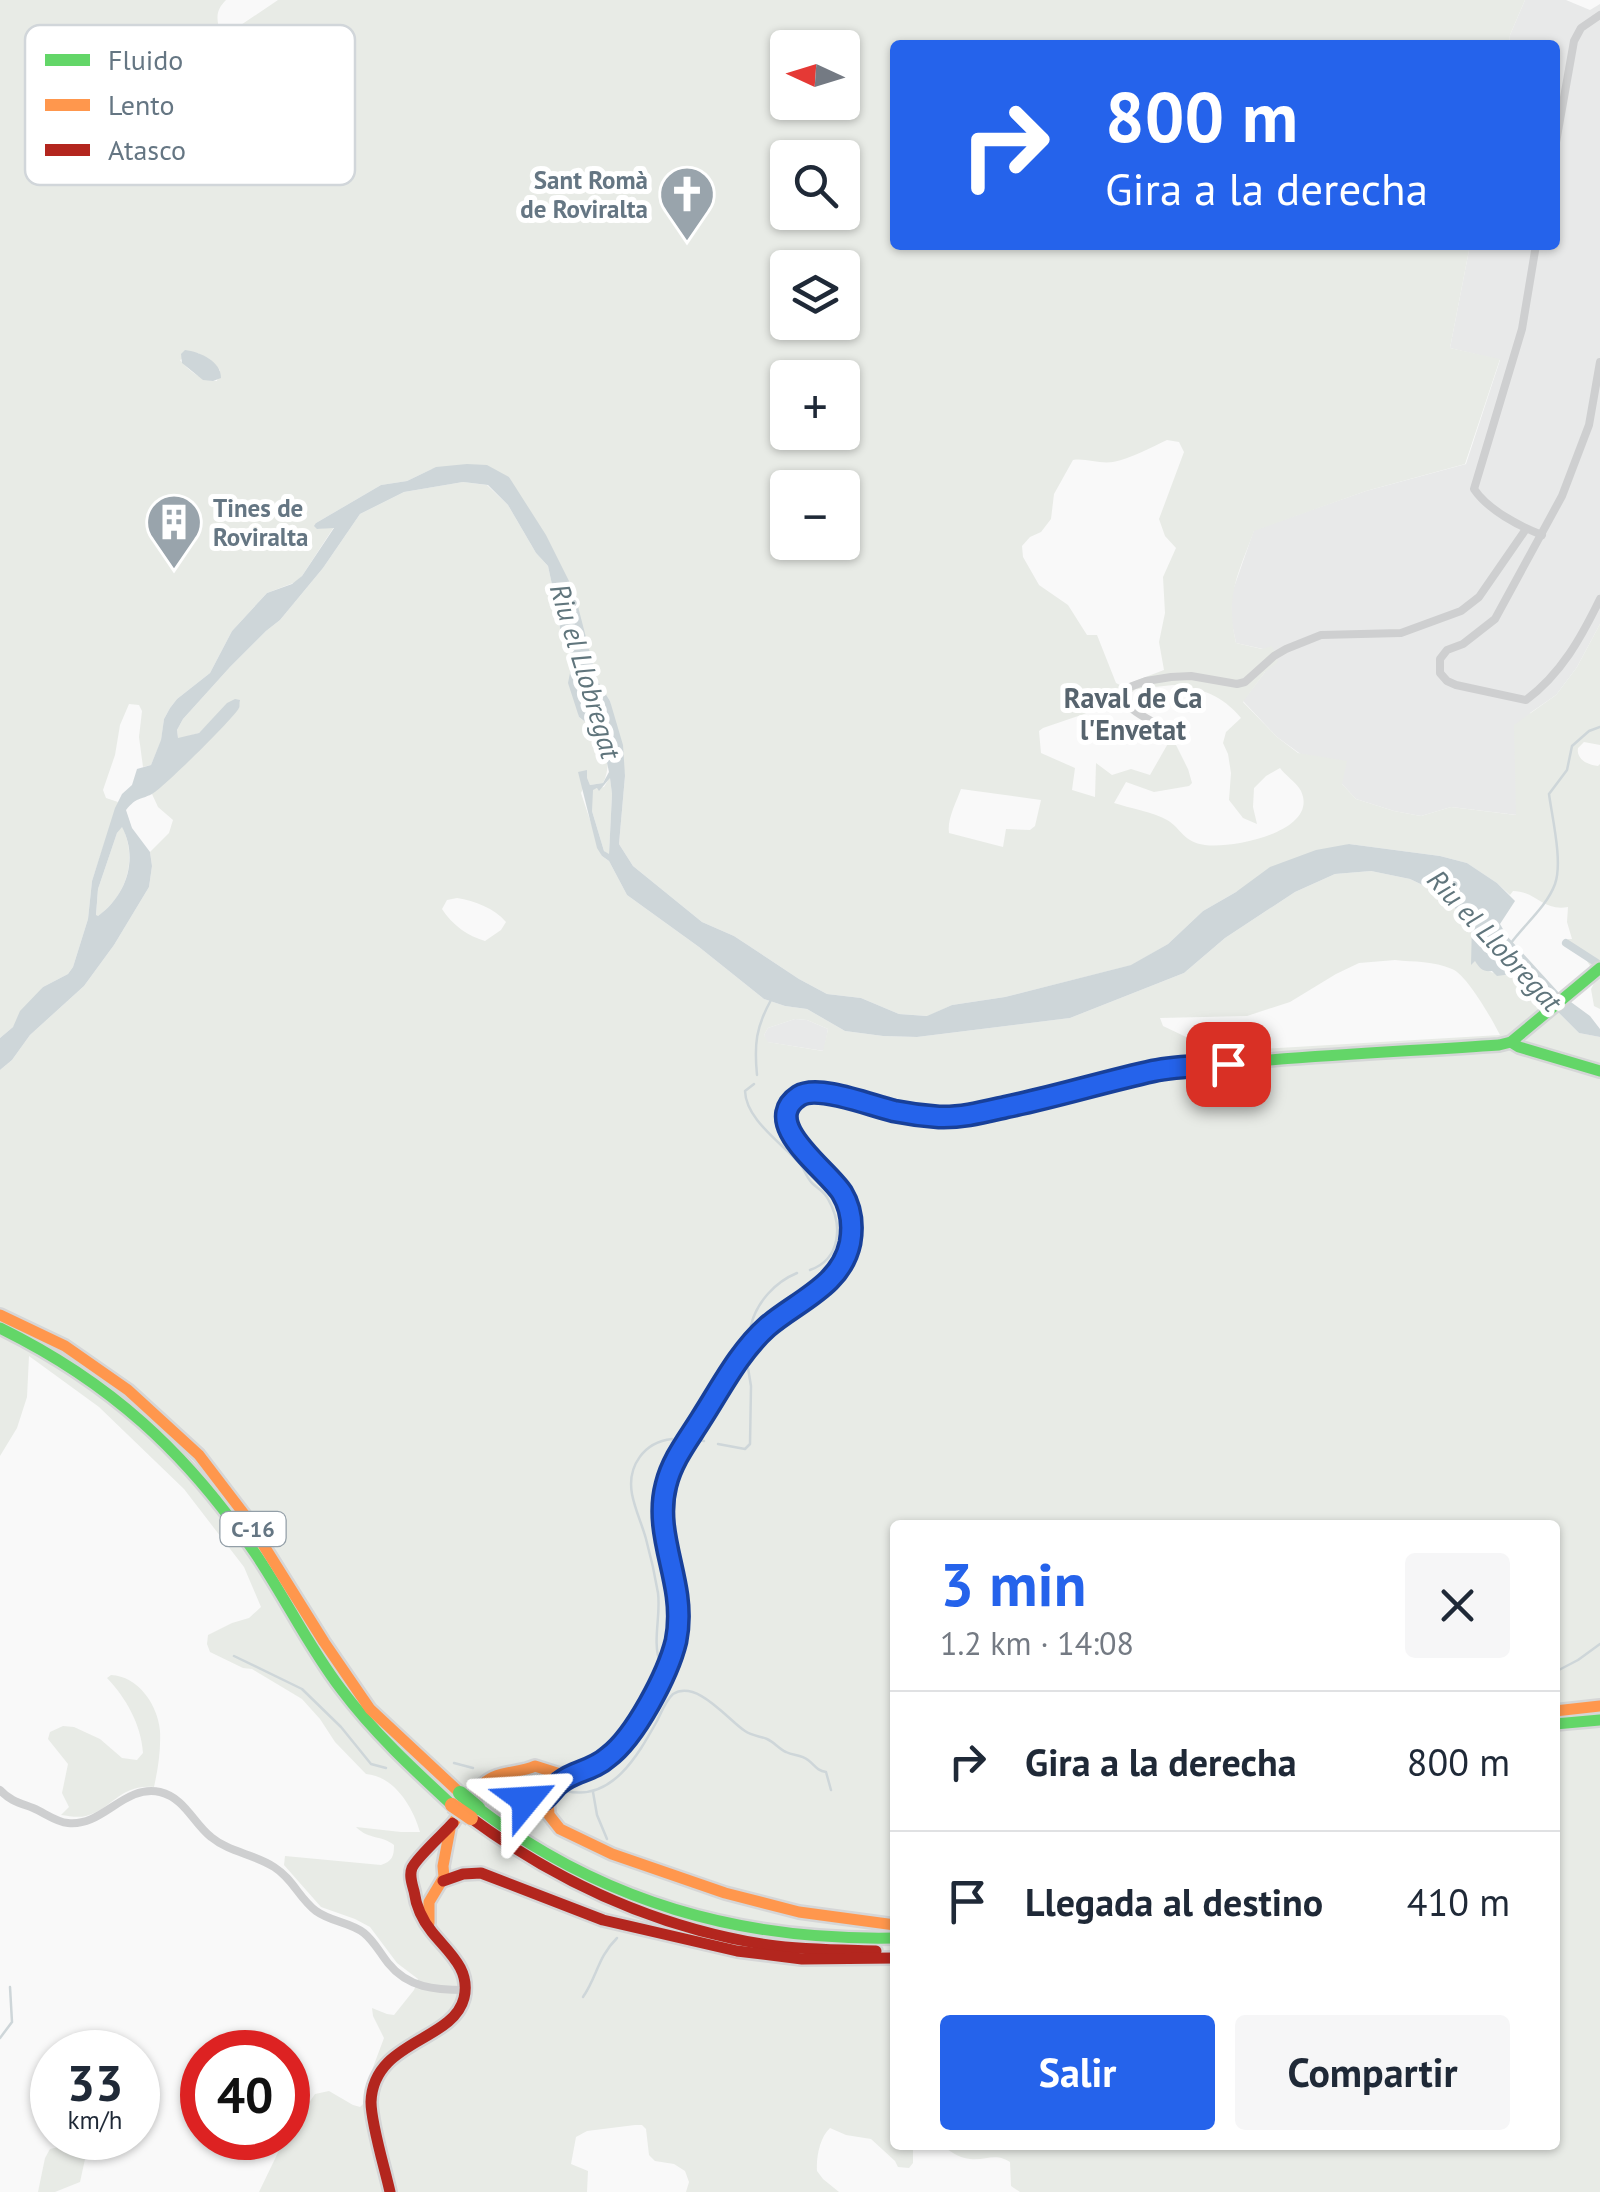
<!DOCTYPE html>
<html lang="es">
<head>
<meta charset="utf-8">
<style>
  :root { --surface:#fff; --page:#f6f6f7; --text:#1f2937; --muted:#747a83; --line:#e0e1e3; --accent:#2563eb }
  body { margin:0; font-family:"PT Sans",sans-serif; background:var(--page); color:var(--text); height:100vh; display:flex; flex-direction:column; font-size:38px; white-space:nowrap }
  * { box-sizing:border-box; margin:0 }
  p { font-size:32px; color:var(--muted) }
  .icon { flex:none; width:55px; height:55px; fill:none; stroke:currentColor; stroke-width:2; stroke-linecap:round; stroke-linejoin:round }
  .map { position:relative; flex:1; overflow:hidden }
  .details { position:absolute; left:890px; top:1520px; width:670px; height:630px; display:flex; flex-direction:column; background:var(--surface); border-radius:10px; box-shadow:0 2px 8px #0004 }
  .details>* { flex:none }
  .top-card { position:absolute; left:890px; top:40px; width:670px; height:210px; border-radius:10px; box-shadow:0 2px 8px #0004; background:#2563eb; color:#fff; overflow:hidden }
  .needle { width:65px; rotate:274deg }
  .buttons { position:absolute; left:770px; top:30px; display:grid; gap:20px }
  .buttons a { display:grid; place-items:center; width:90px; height:90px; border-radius:10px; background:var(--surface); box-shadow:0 2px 8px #0004; font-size:50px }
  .speed { position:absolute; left:30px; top:2030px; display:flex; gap:20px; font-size:50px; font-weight:700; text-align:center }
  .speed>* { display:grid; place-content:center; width:130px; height:130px; border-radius:50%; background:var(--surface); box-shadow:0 2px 8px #0004; line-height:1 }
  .speed small { font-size:25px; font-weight:400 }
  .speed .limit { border:15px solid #d22; background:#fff; color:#111 }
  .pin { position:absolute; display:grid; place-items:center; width:85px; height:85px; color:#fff; margin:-42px; border-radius:20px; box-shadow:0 5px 15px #0006 }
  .me { position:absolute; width:110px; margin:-55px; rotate:63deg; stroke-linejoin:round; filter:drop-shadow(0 0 8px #0008) }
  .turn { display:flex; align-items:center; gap:35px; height:210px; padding:0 50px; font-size:45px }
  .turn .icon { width:130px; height:130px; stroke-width:2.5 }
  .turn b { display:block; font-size:70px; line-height:85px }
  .round { display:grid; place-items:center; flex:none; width:105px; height:105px; border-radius:10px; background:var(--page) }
  .overview { display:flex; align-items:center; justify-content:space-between; height:170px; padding:0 50px }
  h1 { font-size:60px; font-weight:700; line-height:75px; color:var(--accent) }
  .button { display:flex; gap:20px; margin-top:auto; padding:20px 50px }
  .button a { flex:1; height:115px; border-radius:10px; background:var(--accent); color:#fff; font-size:40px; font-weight:700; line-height:115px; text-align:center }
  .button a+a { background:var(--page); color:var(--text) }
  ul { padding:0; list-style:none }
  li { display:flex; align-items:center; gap:30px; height:140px; padding:0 50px; border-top:2px solid var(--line) }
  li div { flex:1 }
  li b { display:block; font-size:38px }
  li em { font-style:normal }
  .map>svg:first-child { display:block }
  .built { fill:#e8e9e9 }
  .green { fill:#e8ebe6; fill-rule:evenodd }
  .water { fill:#ced6d9; fill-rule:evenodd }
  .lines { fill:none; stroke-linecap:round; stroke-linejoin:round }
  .stream { stroke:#ced6d9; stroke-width:2.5 }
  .canal { stroke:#ced6d9; stroke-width:8 }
  .fast-casing { stroke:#d5d6d7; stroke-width:16 }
  .slow-casing { stroke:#d5d6d7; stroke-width:16 }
  .jam-casing { stroke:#d5d6d7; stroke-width:16 }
  .street { stroke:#cecfd0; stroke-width:8 }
  .fast { stroke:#63d668; stroke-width:11 }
  .slow { stroke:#ff974d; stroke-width:11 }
  .jam { stroke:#b3261e; stroke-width:11 }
  .fast-bridge-casing { stroke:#d5d6d6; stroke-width:19; stroke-linecap:butt }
  .slow-bridge-casing { stroke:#d5d6d6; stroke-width:19; stroke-linecap:butt }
  .fast-bridge { stroke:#63d668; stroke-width:14 }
  .slow-bridge { stroke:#ff974d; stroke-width:14 }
  .route-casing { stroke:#184099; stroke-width:25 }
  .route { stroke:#2563eb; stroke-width:18 }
  .labels { text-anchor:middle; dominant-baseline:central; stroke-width:10; stroke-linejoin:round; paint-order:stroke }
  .shield { fill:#fff; stroke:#939fa8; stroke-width:2.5 }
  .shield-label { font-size:22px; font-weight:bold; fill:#657683 }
  .poi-label { font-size:25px; font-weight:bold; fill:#657683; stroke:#fff; text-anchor:end }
  .water-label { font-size:28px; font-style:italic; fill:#60757c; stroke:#fff }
  .neighbourhood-label { font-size:28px; font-weight:bold; fill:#57646e; stroke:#fff }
  .key { fill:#fff; stroke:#d1d6da; stroke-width:2.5 }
  .key-label { font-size:28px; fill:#657683 }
</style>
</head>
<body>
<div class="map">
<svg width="1600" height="2192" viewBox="0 0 1600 2192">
  <rect width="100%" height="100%" fill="#f9f9f9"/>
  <g class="built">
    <path d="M1525,0H1566L1590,10L1600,4V624L1577,667L1556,695L1530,713L1517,815L1451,807L1421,816L1394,811L1356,799L1342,784L1277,737L1243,701L1265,672L1263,649L1236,643L1231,619L1232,593L1254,530L1366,491L1466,464L1500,360L1450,348L1470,245H1555V45H1509L1510,35Z"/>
    <path d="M795,1019L807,1020L828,1029L824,1051L767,1042L764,1035L768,1028Z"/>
  </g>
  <g class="green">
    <path d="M0,0H226C217,9 216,16 219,28L229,33L278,0H1525L1510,35L1509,45H895V245H1470L1450,348L1500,359L1465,464L1366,491L1254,531C1238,575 1225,595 1236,643L1262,649L1272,646L1278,662L1265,672L1243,702L1277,737L1298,753L1347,761L1342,784L1356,799L1394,811L1421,816L1451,807L1516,815L1514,725L1556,695L1577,667L1600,624V745L1584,742L1578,748C1576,759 1588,765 1598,766L1600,764V1009L1594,1006L1591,989L1597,977L1585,958L1565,945L1568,939H1572L1567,922L1568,907C1544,912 1536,891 1513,891L1510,895L1497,883L1467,863L1440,856L1349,844L1236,892L1203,911L1168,944L1132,965L1005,997L952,1005L928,1016L899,1014L861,998L827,994L799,979L734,936L702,922L633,866L619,844L625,776L610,701L597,681L587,646L509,477L432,469L407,481L381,485L316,523L317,529L334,527L302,576L296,582L267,593L232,631L210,673L177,699L170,708L164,719L161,741L151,765L143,767L139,737L142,711L139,705L129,704L120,725L115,755L103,790L106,798L118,802L92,881L88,919L73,967L68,974L43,987L13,1027L0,1038ZM788,48H842V102H788ZM788,158H842V212H788ZM788,268H842V322H788ZM198,353L220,370L217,381C202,381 189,371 180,360ZM788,378H842V432H788ZM1167,440L1179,442L1184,452L1159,519L1165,536L1176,548L1163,577L1165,613L1159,642L1164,670L1122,686L1116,683L1097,635H1087L1068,605L1039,585L1023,557L1022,546L1030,537L1041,532L1051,519L1054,494L1073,460C1086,458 1099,464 1113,462C1130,459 1152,447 1167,440ZM788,488H842V542H788ZM1173,685C1201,688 1222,695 1241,718L1226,732L1223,743L1228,754L1231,773L1229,800L1243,818L1257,824L1253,807L1254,788L1266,776L1280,768C1285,775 1297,783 1301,791C1320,832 1231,849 1205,845C1183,842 1181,828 1167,820C1154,812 1129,808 1114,803L1126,782L1154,792L1189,786L1192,783L1188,769L1174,741L1170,740L1150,775L1131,769L1112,775L1096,763L1095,797L1072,790L1075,768L1041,753L1039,731L1043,728L1084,714L1108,702L1122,704L1126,708L1130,694L1136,689ZM961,789L1041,800L1035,826L1030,830L1006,829L1003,847L949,833C947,819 956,803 961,789Z"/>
    <path d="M463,482L487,485L508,505L536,553L548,566L559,617L561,640L573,658L571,673L579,717C585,722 595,727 600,733C610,746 610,770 603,783L590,785L587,779L581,793L602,856L609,861L627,895L699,947L764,999L785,1006L807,1009L845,1031L883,1036L917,1037L1070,1018L1184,973L1225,938L1295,892L1335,874L1371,871L1410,879L1433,890L1473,922L1472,963L1475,960C1483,974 1503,976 1519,973L1579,1033L1600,1037V2192H1020L1011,2186L1010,2162C995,2152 986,2161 970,2159C958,2158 951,2151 940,2145H1555V1525H895V2145H913V2163L909,2168L898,2167L895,2161L871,2139L846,2135L830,2128C820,2137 816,2157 817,2171L823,2179L839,2192H686L689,2182L685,2171L674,2164L655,2161L649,2155L646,2129L642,2125H635L587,2131L576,2137L571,2164L588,2171L587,2192H259L285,2138H288V2133L315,2094L329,2091L353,2105L360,2107L363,2104L369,2078L384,2038L373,2016L372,2008L387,2014L394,2015L414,1990L418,1979L397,1963L370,1927L355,1919L321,1907L284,1865L285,1856L381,1865C392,1861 394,1857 394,1845C382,1835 369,1840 356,1827L401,1832H420C413,1807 394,1776 366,1774L335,1742L320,1719L302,1699L252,1669L243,1668L210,1652L207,1644L208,1635L232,1623L249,1618L261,1607L244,1567L184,1489L99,1407L29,1356L27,1397L17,1428L0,1456V1070L12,1060L30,1035L84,986L114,945L149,887L152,866L150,852L169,833L173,820L158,807L152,794L184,765L239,708L222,710L199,733L178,739L177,730L183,719L230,667L266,631L280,620L323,568L360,514L404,492ZM457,898C475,901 494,908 506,922L501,930L485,941C468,936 452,925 442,909L447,900ZM1395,960C1414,962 1434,961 1452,969C1467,975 1492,1019 1500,1035L1226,1051L1201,1044L1163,1026L1160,1018L1247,1016L1290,1002L1336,974L1359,963ZM795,1019L807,1020L828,1029L823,1051L768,1042L764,1035L768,1028Z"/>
    <path d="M610,777L612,794L609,855L604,851L592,811V789L604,787Z"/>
    <path d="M122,826C138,859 127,895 98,916H96L98,889L117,833Z"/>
    <path d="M111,1675C138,1676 158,1705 160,1731C161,1749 158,1769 154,1787C119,1784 113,1809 86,1816C78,1818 69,1816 61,1815L69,1807L62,1793L68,1764L48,1739L50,1732L63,1726L74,1727L100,1739L122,1758L137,1760L143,1753C141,1724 126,1698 107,1678Z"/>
    <path d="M76,2143L85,2146L87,2150L80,2182L55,2192H38L45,2158L50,2149Z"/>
  </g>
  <g class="water">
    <path d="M185,350C200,352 221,361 221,378L213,381L203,380L182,363L181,354Z"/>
    <path d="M467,464L487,465L509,477L546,535L574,591L597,680L610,701L623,745L625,776L619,844L633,866L702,922L734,936L799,979L827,994L861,998L899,1014L927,1016L952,1005L1005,997L1131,965L1168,944L1203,911L1236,892L1270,867L1316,850L1349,844L1440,856L1467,863L1497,883L1515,901L1500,924L1507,936L1560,994L1590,1016L1600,1029V1037L1579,1033L1519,973L1497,976L1492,971C1483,972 1480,969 1475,961L1471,965L1472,922L1433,890L1410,879L1371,871L1335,874L1295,892L1225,938L1184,973L1070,1018L917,1037L883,1036L845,1031L807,1009L785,1006L764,999L699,947L627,895L609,861L602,856L597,848L578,772L587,770V778L590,785L603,783L609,772L601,734L579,717L568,683L573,658L561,640L559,617L548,566L536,553L508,505L488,485L463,482L404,492L360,514L323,568L280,620L266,631L230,667L183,719L177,730L178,738L199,733L227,703L235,699L240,700C239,703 240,706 239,708C235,717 163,788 152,794C138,801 138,796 126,810L132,828L150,852L152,866L149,887L114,945L84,986L30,1035L12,1060L0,1070V1038L13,1027L20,1011L43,987L68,974L73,967L88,919L92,881L115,808L122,794L132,785L137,769L151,765L161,740L164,719L170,708L177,699L210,673L232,631L267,593L292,584L302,576L334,528L317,529L314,526L316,523L381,485L407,481L436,467ZM610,778L612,794L609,854L604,851L592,811L593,790L597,788L599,791ZM122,827C139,859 126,896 98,916L96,915L98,889L117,833Z"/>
  </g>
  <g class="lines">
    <g class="stream">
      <path d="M1511,943C1525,924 1547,906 1555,884C1563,862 1552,817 1549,794L1567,770L1572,746L1589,731L1600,727"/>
      <path d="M757,1075C754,1044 756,1027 771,1000"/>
      <path d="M754,1084L745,1091C746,1120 782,1143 800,1164C805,1170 806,1177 812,1183C818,1189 824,1191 828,1199C843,1225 841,1259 810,1270"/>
      <path d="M751,1325C757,1302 775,1282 797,1273"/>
      <path d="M697,1440L704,1441"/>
      <path d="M718,1444L745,1449L750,1444L751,1386L748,1368"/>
      <path d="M234,1656L302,1689L341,1727L371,1764L386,1768"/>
      <path d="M660,1663C652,1641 661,1616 658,1593C655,1575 651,1557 646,1539C642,1524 635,1510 632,1494C627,1466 644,1442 672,1439"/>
      <path d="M1555,1672L1578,1660L1600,1644"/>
      <path d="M454,1763L473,1768"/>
      <path d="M566,1791C612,1802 638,1755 657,1721C661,1713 666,1700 673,1694C697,1679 728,1720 745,1731C752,1736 760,1736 767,1739C774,1742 779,1749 786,1752C794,1756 801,1754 808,1760C816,1766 816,1770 826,1772L831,1790"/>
      <path d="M593,1792L597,1815L607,1839"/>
      <path d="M583,1997C598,1975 597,1958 617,1938"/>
      <path d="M0,2038L12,2022L10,1987"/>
    </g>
    <path class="canal" d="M1566,943L1600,965"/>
    <g class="fast-casing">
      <g id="fast">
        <path d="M1511,1042L1519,1047L1600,1071"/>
        <path d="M769,1326C790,1307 817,1296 834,1274C900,1193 760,1150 792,1103C797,1095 809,1091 819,1092C861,1097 917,1124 960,1116C997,1109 1035,1103 1071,1094C1100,1087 1129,1075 1159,1071C1184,1067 1209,1066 1234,1063C1322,1055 1411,1051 1499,1045L1511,1042L1600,968"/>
        <path d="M0,1328C110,1382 186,1452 255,1553C285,1597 308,1646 341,1689C373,1732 413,1769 452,1805"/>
        <path d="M1555,1724L1600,1720"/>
        <path d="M478,1808C602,1902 740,1941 895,1938"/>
      </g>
    </g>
    <g class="slow-casing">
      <g id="slow">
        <path d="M0,1315L65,1346L128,1390L199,1455L244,1514L324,1642L370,1709L460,1793"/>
        <path d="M1555,1711L1600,1706"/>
        <path d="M553,1789C571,1775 595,1770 612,1755C623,1745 631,1731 639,1718C662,1681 683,1641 678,1597C674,1562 658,1527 664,1492C669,1463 686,1441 702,1418C723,1386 741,1351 769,1326"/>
        <path d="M475,1794C484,1792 493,1790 502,1790C524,1792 530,1812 551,1793"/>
        <path d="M548,1797L549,1815L560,1829L612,1854L725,1893L799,1912L895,1925"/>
        <path d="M453,1823C464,1808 478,1782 496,1776C509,1771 522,1772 535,1766L560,1774L573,1773"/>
        <path d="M429,1923V1902L444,1877L443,1866L450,1829"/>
      </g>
    </g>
    <g class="jam-casing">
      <g id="jam">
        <path d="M471,1818C559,1883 659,1928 768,1945C804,1950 840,1950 876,1951"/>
        <path d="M443,1881L463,1874L481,1873L603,1920L737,1951L802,1959L895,1958"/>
        <path d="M390,2192C385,2169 371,2124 371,2102C373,2040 453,2042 464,1998C471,1969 448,1952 432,1932C423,1921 416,1906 414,1891C412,1884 409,1875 412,1868C416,1858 444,1833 453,1823"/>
      </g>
    </g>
    <g class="street">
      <path d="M1555,148L1574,41L1581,28L1600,15"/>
      <path d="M1536,245L1522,329L1474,489C1488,510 1519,526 1542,535"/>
      <path d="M1600,362L1589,425L1562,496L1495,619L1463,644L1447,650L1440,659V673L1447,681L1456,685L1526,700C1561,674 1581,638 1600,599"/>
      <path d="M1158,725C1145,717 1125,709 1122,693L1127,688L1146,681L1171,677L1191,676L1237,684L1245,682L1274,656L1286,649L1321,635L1401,633L1461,611L1479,597L1526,529"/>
      <path d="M0,1790C10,1801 20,1803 33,1808C45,1813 56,1822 68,1823C103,1827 124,1784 160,1792C185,1798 193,1823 211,1837C229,1852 254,1854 274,1867C293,1879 299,1898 316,1911C331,1922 350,1922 364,1933C374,1941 380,1953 388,1963C408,1988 435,1990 465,1990"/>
    </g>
    <use href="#fast" class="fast"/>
    <use href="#slow" class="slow"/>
    <use href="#jam" class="jam"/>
    <g class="fast-bridge-casing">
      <path id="fast-bridge" d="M460,1793L478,1808"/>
    </g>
    <g class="slow-bridge-casing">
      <path id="slow-bridge" d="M452,1805L471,1818"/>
    </g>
    <use href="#fast-bridge" class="fast-bridge"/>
    <use href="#slow-bridge" class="slow-bridge"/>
  </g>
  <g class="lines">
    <g class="route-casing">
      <path id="route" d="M526,1800C543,1806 546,1797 556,1786C561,1781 568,1777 575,1774C587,1769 598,1766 608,1757C635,1737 668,1674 676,1641C679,1626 679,1611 677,1596C672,1559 656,1523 666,1485C672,1460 688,1440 701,1419C721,1388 739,1352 767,1327C797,1301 841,1286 850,1243C853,1226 851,1208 842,1193C828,1170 758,1123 799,1096C818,1084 872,1106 894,1111C909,1114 924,1116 939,1117C961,1118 984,1112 1006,1107C1055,1097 1103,1082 1153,1071C1177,1066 1203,1066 1228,1064"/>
    </g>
    <use href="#route" class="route"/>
  </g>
  <defs>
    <g id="church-pin" transform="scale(2.875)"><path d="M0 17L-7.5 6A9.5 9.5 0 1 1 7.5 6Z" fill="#99a4ac" stroke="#fff"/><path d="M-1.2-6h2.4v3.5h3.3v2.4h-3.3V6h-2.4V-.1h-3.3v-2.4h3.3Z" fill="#fff"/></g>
    <g id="building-pin" transform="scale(2.875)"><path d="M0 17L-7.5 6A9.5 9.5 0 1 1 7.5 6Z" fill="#99a4ac" stroke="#fff"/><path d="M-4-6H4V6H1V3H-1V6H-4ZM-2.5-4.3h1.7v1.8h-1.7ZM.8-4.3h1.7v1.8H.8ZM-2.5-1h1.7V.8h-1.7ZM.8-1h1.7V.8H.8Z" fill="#fff"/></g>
  </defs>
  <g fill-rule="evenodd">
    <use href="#church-pin" x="687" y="194"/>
    <use href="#building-pin" x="174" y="522"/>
  </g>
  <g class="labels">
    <rect class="shield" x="220.5" y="1512" width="65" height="34" rx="8"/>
    <g class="shield-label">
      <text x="253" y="1529">C-16</text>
    </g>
    <g class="poi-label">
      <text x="648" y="180">Sant Romà<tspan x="648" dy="29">de Roviralta</tspan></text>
      <text x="213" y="508" text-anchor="start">Tines de<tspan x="213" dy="29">Roviralta</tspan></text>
    </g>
    <g class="water-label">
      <text transform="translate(586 671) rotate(73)">Riu el Llobregat</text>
      <text transform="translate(1495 940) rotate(47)">Riu el Llobregat</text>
    </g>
    <g class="neighbourhood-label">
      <text x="1133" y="697">Raval de Ca<tspan x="1133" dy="32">l'Envetat</tspan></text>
    </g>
  </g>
  <rect x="25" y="25" width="330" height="160" rx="15" class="key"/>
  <rect x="45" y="54" width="45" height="12" fill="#63d668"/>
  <rect x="45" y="99" width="45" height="12" fill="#ff974d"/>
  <rect x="45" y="144" width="45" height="12" fill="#b3261e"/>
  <g class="key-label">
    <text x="108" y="70">Fluido</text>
    <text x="108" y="115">Lento</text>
    <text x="108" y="160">Atasco</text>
  </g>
</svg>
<div class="buttons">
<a><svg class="needle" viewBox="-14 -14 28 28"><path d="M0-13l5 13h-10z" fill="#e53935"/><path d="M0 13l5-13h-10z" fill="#747a83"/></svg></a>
<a><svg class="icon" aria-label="search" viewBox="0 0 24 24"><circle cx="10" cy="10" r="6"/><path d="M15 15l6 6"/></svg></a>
<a><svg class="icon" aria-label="layers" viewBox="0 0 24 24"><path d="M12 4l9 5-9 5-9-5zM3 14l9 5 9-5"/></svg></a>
<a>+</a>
<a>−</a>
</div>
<div class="speed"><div>33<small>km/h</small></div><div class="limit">40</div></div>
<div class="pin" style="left:1228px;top:1064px;background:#d93025"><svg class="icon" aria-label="arrive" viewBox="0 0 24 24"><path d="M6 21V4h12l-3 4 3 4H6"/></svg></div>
<svg class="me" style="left:526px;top:1800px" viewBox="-20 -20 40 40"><path d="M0-17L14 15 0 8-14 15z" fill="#2563eb" stroke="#fff" stroke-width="4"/></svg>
<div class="top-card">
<div class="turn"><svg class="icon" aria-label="right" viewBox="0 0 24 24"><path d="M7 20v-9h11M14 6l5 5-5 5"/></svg><div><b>800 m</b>Gira a la derecha</div></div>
</div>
<section class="details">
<div class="overview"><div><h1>3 min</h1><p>1.2 km · 14:08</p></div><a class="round"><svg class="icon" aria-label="close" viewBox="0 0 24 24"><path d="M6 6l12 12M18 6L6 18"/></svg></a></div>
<ul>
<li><svg class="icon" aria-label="right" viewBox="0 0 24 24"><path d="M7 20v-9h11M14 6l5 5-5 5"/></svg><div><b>Gira a la derecha</b></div><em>800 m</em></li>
<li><svg class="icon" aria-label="arrive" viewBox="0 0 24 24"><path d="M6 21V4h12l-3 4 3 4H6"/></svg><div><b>Llegada al destino</b></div><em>410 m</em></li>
</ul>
<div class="button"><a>Salir</a><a>Compartir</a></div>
</section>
</div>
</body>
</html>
